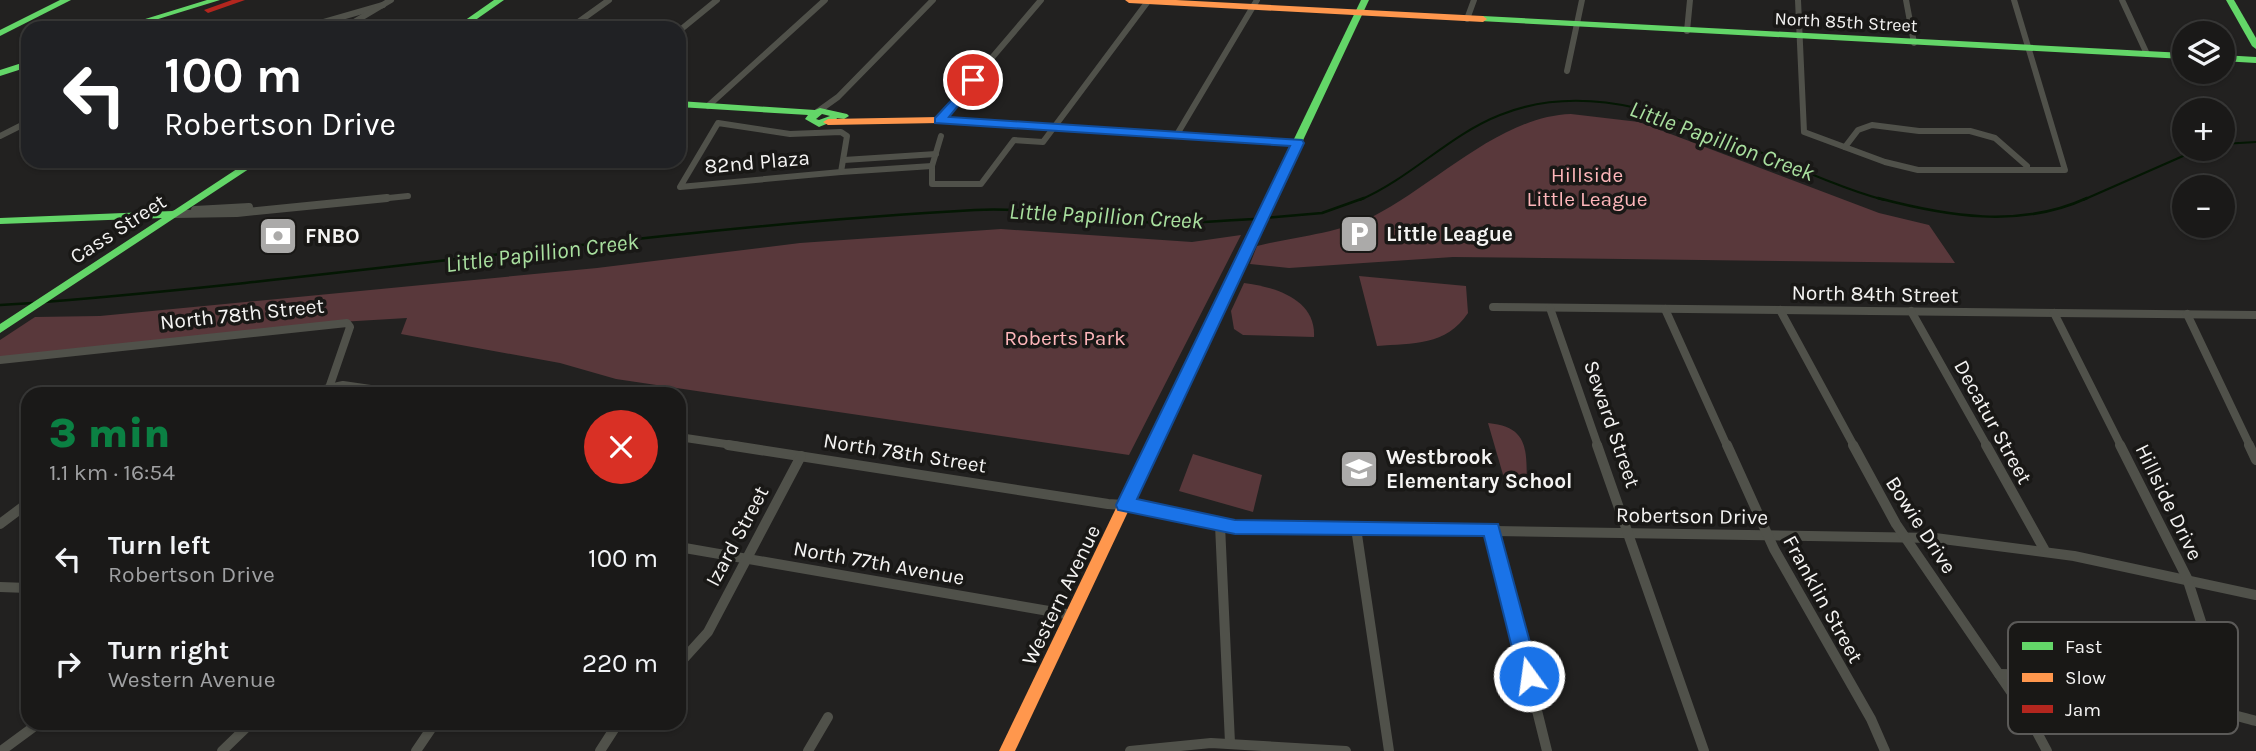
<!DOCTYPE html>
<html lang="en">
<head>
<meta charset="utf-8">
<style>
  :root { --surface:#1a1918; --page:#272625; --text:#f1f3f6; --muted:#9fa0a2; --line:#383837; --accent:#0b8043 }
  body { margin:0; font-family:Karla,sans-serif; background:var(--page); color:var(--text); height:100vh; display:flex; flex-direction:column; font-size:26px; white-space:nowrap }
  * { box-sizing:border-box; margin:0 }
  p { font-size:23px; color:var(--muted) }
  .icon { flex:none; width:38px; height:38px; fill:none; stroke:currentColor; stroke-width:2; stroke-linecap:round; stroke-linejoin:round }
  .map { position:relative; flex:1; overflow:hidden }
  .side { position:absolute; left:21px; top:387px; width:665px; height:343px; display:flex; flex-direction:column; background:var(--surface); border-radius:21px; box-shadow:0 2px 5px #0004,0 0 0 2px var(--line) }
  .side>* { flex:none }
  .hud { position:absolute; left:21px; top:21px; width:665px; height:147px; border-radius:21px; box-shadow:0 2px 5px #0004,0 0 0 2px var(--line); background:#202124; color:#fff; overflow:hidden }
  .buttons { position:absolute; left:2172px; top:21px; display:grid; gap:14px }
  .buttons a { display:grid; place-items:center; width:63px; height:63px; border-radius:50%; background:var(--surface); box-shadow:0 2px 5px #0004,0 0 0 2px var(--line); font-size:35px }
  .pin { position:absolute; display:grid; place-items:center; width:60px; height:60px; color:#fff; margin:-30px; border:4px solid #fff; border-radius:50%; box-shadow:0 2px 7px #0007 }
  .me { position:absolute; width:77px; margin:-38px; rotate:346deg; stroke-linejoin:round; filter:drop-shadow(0 0 5px #0008) }
  .turn { display:flex; align-items:center; gap:24px; height:147px; padding:0 28px; font-size:32px }
  .turn .icon { width:91px; height:91px; stroke-width:2.5 }
  .turn b { display:block; font-size:49px; line-height:60px }
  .round { display:grid; place-items:center; flex:none; width:74px; height:74px; border-radius:37px; background:var(--page) }
  .headline { display:flex; align-items:center; justify-content:space-between; height:119px; padding:0 28px }
  h1 { font-size:42px; font-weight:800; line-height:52px; color:var(--accent) }
  ul { padding:0; list-style:none }
  li { display:flex; align-items:center; gap:21px; height:105px; padding:0 28px }
  li div { flex:1 }
  li b { display:block; font-size:26px }
  li em { font-style:normal }
  .map>svg:first-child { display:block }
  .green { fill:#59383b }
  .lines { fill:none; stroke-linecap:round; stroke-linejoin:round }
  .stream-far1 { stroke:#041703; stroke-width:2 }
  .stream { stroke:#041703; stroke-width:2.5 }
  .street-far2 { stroke:#50514a; stroke-width:6 }
  .street-far1 { stroke:#50514a; stroke-width:8 }
  .street { stroke:#50514a; stroke-width:10 }
  .fast { fill:#63d668; fill-rule:evenodd }
  .slow { fill:#ff974d; fill-rule:evenodd }
  .jam { fill:#b3261e; fill-rule:evenodd }
  .route { fill:#1a73e8; stroke:#114b97; stroke-width:2 }
  .labels { text-anchor:middle; dominant-baseline:central; stroke-width:7; stroke-linejoin:round; paint-order:stroke }
  .far-street-label { font-size:18px; fill:#f5f4f3; stroke:#191816 }
  .street-label { font-size:21px; fill:#f5f4f3; stroke:#191816 }
  .park-label { font-size:21px; fill:#feb6ba; stroke:#191816 }
  .poi-label { font-size:21px; font-weight:bold; fill:#f5f4f3; stroke:#191816; text-anchor:start }
  .water-label { font-size:23px; font-style:italic; fill:#a9e09f; stroke:#191816 }
  .key { fill:#191816; stroke:#5b5a58; stroke-width:2 }
  .key-label { font-size:19px; fill:#f5f4f3 }
</style>
</head>
<body>
<div class="map">
<svg width="2256" height="751" viewBox="0 0 2256 751">
  <rect width="100%" height="100%" fill="#222120"/>
  <g class="green">
    <path d="M1571,114L1639,122L1879,213L1929,225L1955,263L1453,257L1289,268L1250,264L1257,246C1293,237 1339,233 1372,217C1434,186 1500,116 1571,114Z"/>
    <path d="M1001,229L1192,242L1241,235L1129,455L616,379L560,363L401,334L407,318L340,322L0,360V340L35,317L100,316L597,268L800,243Z"/>
    <path d="M1359,276L1466,286L1468,313C1446,346 1413,343 1377,346Z"/>
    <path d="M1244,283C1275,287 1316,299 1314,337L1243,335L1234,329L1231,311Z"/>
    <path d="M1488,423C1530,427 1526,451 1527,485H1506Z"/>
    <path d="M1193,454L1262,475L1253,512L1179,491Z"/>
  </g>
  <g class="lines">
    <g class="stream-far1">
      <path d="M2222,144L2256,142"/>
      <path d="M1360,200C1411,178 1449,135 1500,115C1629,63 1763,167 1884,200"/>
      <path d="M2083,200L2199,149"/>
    </g>
    <g class="stream">
      <path d="M1878,198C1946,216 2020,229 2087,198"/>
      <path d="M1263,218L1322,213L1364,198"/>
      <path d="M44,302C355,277 664,227 975,210C1037,207 1097,220 1158,223C1191,224 1224,220 1256,219"/>
      <path d="M0,305L33,303"/>
    </g>
    <g class="street-far2">
      <path d="M1798,0L1804,132L1885,162L1918,170H2065L2014,0"/>
      <path d="M1906,0L1914,43"/>
      <path d="M2122,0L2147,54"/>
      <path d="M1467,19L1474,0"/>
      <path d="M319,23L333,28"/>
      <path d="M303,28L383,5"/>
      <path d="M344,28L391,0"/>
      <path d="M570,28L609,0"/>
      <path d="M679,31L717,0"/>
      <path d="M1687,31L1690,0"/>
      <path d="M1567,71L1582,0"/>
      <path d="M708,106L825,0"/>
      <path d="M817,112L838,97L933,0"/>
      <path d="M939,120L1041,0"/>
      <path d="M718,123L790,134L841,132L847,136L841,172L680,187Z"/>
      <path d="M0,136L28,122"/>
      <path d="M941,136L932,166V184H981L1014,140L1043,142L1149,0"/>
      <path d="M1176,136L1257,0"/>
      <path d="M1845,147L1858,130L1872,125L1919,131H1970L1995,138L2027,166"/>
      <path d="M844,160L936,154"/>
      <path d="M239,161L252,164"/>
      <path d="M841,172L932,166"/>
      <path d="M369,200L408,196"/>
    </g>
    <g class="street-far1">
      <path d="M195,210L249,207"/>
      <path d="M175,214L237,213L387,198"/>
      <path d="M1493,307L2256,315"/>
      <path d="M1550,308L1598,446"/>
      <path d="M1665,309L1727,446"/>
      <path d="M1780,310L1854,446"/>
      <path d="M1911,311L1987,446"/>
      <path d="M2054,313L2121,446"/>
      <path d="M2187,314L2250,446"/>
      <path d="M0,360L347,323L350,327L330,385"/>
      <path d="M302,394L343,385L405,394"/>
      <path d="M679,437L739,446"/>
    </g>
    <g class="street">
      <path d="M728,445L1108,504L1140,506L1235,527L1935,538L2074,556L2256,595"/>
      <path d="M1597,445L1704,751"/>
      <path d="M1727,445L1774,549L1871,719L1885,751"/>
      <path d="M1853,445L1896,524L2031,721L2047,751"/>
      <path d="M1986,445L2044,549"/>
      <path d="M2120,445L2187,578L2231,715"/>
      <path d="M2249,445L2256,460"/>
      <path d="M0,524L28,503"/>
      <path d="M1220,525L1230,743"/>
      <path d="M1356,528L1389,751"/>
      <path d="M1492,529L1547,751"/>
      <path d="M679,547L1072,615"/>
      <path d="M0,587L28,588"/>
      <path d="M679,664L708,632L801,456"/>
      <path d="M1999,674C2088,674 2171,698 2256,721"/>
      <path d="M1,751L39,723"/>
      <path d="M222,751L251,723"/>
      <path d="M416,751L435,723"/>
      <path d="M600,751L618,723"/>
      <path d="M808,751L828,717"/>
      <path d="M1130,751L1211,743L1346,751"/>
    </g>
    <g class="fast">
      <path d="M60,0H71L0,36V30Z"/>
      <path d="M207,0H220L129,28H116Z"/>
      <path d="M494,0H504L464,28H454Z"/>
      <path d="M1361,0H1369L1210,338L1204,342L1200,341L1198,338Z"/>
      <path d="M2226,0H2234L2256,38V49L2252,46Z"/>
      <path d="M1483,16L2184,53V59L1480,21V17Z"/>
      <path d="M2222,55L2256,57V63L2222,61Z"/>
      <path d="M28,61V67L0,76V70Z"/>
      <path d="M679,101L815,110L820,108L847,114L849,116L844,119L837,118L836,120L819,127L805,119L808,115L679,107ZM822,114L830,116L819,120L816,119Z"/>
      <path d="M249,161H261L0,333V324L162,218L0,224V218L173,211Z"/>
    </g>
    <g class="slow">
      <path d="M1125,0H1176L1483,16L1487,19L1483,22L1129,3Z"/>
      <path d="M939,117L1298,140L1303,143L1298,146L939,123L828,125L823,122L828,119Z"/>
      <path d="M1204,334L1210,338L1015,751H999L1198,338Z"/>
    </g>
    <path class="jam" d="M232,0H245L208,13L204,10Z"/>
  </g>
  <path class="route" d="M973,77L979,80L949,117L1302,140L1304,143L1137,499L1235,520L1498,524L1539,676L1536,682L1529,684L1522,682L1519,676L1484,536L1235,534L1118,510L1116,505L1290,146L935,123V118Z"/>
  <defs>
    <g id="parking-square" transform="scale(2.0125)"><rect x="-9" y="-9" width="18" height="18" rx="4" fill="#abaaa9" stroke="#191816"/><path d="M-3.5-5.5H1a3.5 3.5 0 0 1 0 7H-1V5.5H-3.5ZM-1-3.4V-.6H.8a1.4 1.4 0 0 0 0-2.8Z" fill="#fff"/></g>
    <g id="bank-square" transform="scale(2.0125)"><rect x="-9" y="-9" width="18" height="18" rx="4" fill="#abaaa9" stroke="#191816"/><path d="M-6-4H6V4H-6ZM0-2.3a2.3 2.3 0 1 0 0 4.6a2.3 2.3 0 1 0 0-4.6Z" fill="#fff"/></g>
    <g id="school-square" transform="scale(2.0125)"><rect x="-9" y="-9" width="18" height="18" rx="4" fill="#abaaa9" stroke="#191816"/><path d="M0-5L7-2L0 1L-7-2ZM-4 1L0 2.5L4 1V4Q0 6-4 4Z" fill="#fff"/></g>
  </defs>
  <g fill-rule="evenodd">
    <use href="#parking-square" x="1359" y="234"/>
    <use href="#bank-square" x="278" y="236"/>
    <use href="#school-square" x="1359" y="469"/>
  </g>
  <g class="labels">
    <g class="far-street-label">
      <text transform="translate(1846 22) rotate(3)">North 85th Street</text>
    </g>
    <g class="street-label">
      <text transform="translate(757 162) rotate(-5)">82nd Plaza</text>
      <text transform="translate(118 229) rotate(-33)">Cass Street</text>
      <text transform="translate(1875 294) rotate(1)">North 84th Street</text>
      <text transform="translate(242 314) rotate(-6)">North 78th Street</text>
      <text transform="translate(1993 422) rotate(61)">Decatur Street</text>
      <text transform="translate(1612 424) rotate(71)">Seward Street</text>
      <text transform="translate(905 453) rotate(9)">North 78th Street</text>
      <text transform="translate(2169 502) rotate(64)">Hillside Drive</text>
      <text transform="translate(1692 516) rotate(1)">Robertson Drive</text>
      <text transform="translate(1921 525) rotate(57)">Bowie Drive</text>
      <text transform="translate(737 536) rotate(-62)">Izard Street</text>
      <text transform="translate(879 563) rotate(10)">North 77th Avenue</text>
      <text transform="translate(1061 595) rotate(-64)">Western Avenue</text>
      <text transform="translate(1823 599) rotate(61)">Franklin Street</text>
    </g>
    <g class="park-label">
      <text x="1587" y="175">Hillside<tspan x="1587" dy="24">Little League</tspan></text>
      <text x="1065" y="338">Roberts Park</text>
    </g>
    <g class="poi-label">
      <text x="1386" y="234">Little League</text>
      <text x="305" y="236">FNBO</text>
      <text x="1386" y="457">Westbrook<tspan x="1386" dy="24">Elementary School</tspan></text>
    </g>
    <g class="water-label">
      <text transform="translate(1722 141) rotate(20)">Little Papillion Creek</text>
      <text transform="translate(1106 216) rotate(3)">Little Papillion Creek</text>
      <text transform="translate(542 253) rotate(-7)">Little Papillion Creek</text>
    </g>
  </g>
  <rect x="2008" y="622" width="230" height="112" rx="10" class="key"/>
  <rect x="2022" y="642" width="31" height="8" fill="#63d668"/>
  <rect x="2022" y="673" width="31" height="9" fill="#ff974d"/>
  <rect x="2022" y="705" width="31" height="8" fill="#b3261e"/>
  <g class="key-label">
    <text x="2065" y="653">Fast</text>
    <text x="2065" y="684">Slow</text>
    <text x="2065" y="716">Jam</text>
  </g>
</svg>
<div class="buttons">
<a><svg class="icon" aria-label="layers" viewBox="0 0 24 24"><path d="M12 4l9 5-9 5-9-5zM3 14l9 5 9-5"/></svg></a>
<a>+</a>
<a>−</a>
</div>
<div class="pin" style="left:973px;top:80px;background:#d93025"><svg class="icon" aria-label="arrive" viewBox="0 0 24 24"><path d="M6 21V4h12l-3 4 3 4H6"/></svg></div>
<svg class="me" style="left:1529px;top:676px" viewBox="-20 -20 40 40"><circle r="17" fill="#1a73e8" stroke="#fff" stroke-width="3"/><path d="M0-11L8 9 0 5-8 9z" fill="#fff"/></svg>
<div class="hud">
<div class="turn"><svg class="icon" aria-label="left" viewBox="0 0 24 24"><path d="M17 20v-9H6M10 6l-5 5 5 5"/></svg><div><b>100 m</b>Robertson Drive</div></div>
</div>
<section class="side">
<div class="headline"><div><h1>3 min</h1><p>1.1 km · 16:54</p></div><a class="round" style="background:#d93025;color:#fff"><svg class="icon" aria-label="close" viewBox="0 0 24 24"><path d="M6 6l12 12M18 6L6 18"/></svg></a></div>
<ul>
<li><svg class="icon" aria-label="left" viewBox="0 0 24 24"><path d="M17 20v-9H6M10 6l-5 5 5 5"/></svg><div><b>Turn left</b><p>Robertson Drive</p></div><em>100 m</em></li>
<li><svg class="icon" aria-label="right" viewBox="0 0 24 24"><path d="M7 20v-9h11M14 6l5 5-5 5"/></svg><div><b>Turn right</b><p>Western Avenue</p></div><em>220 m</em></li>
</ul>
</section>
</div>
</body>
</html>
